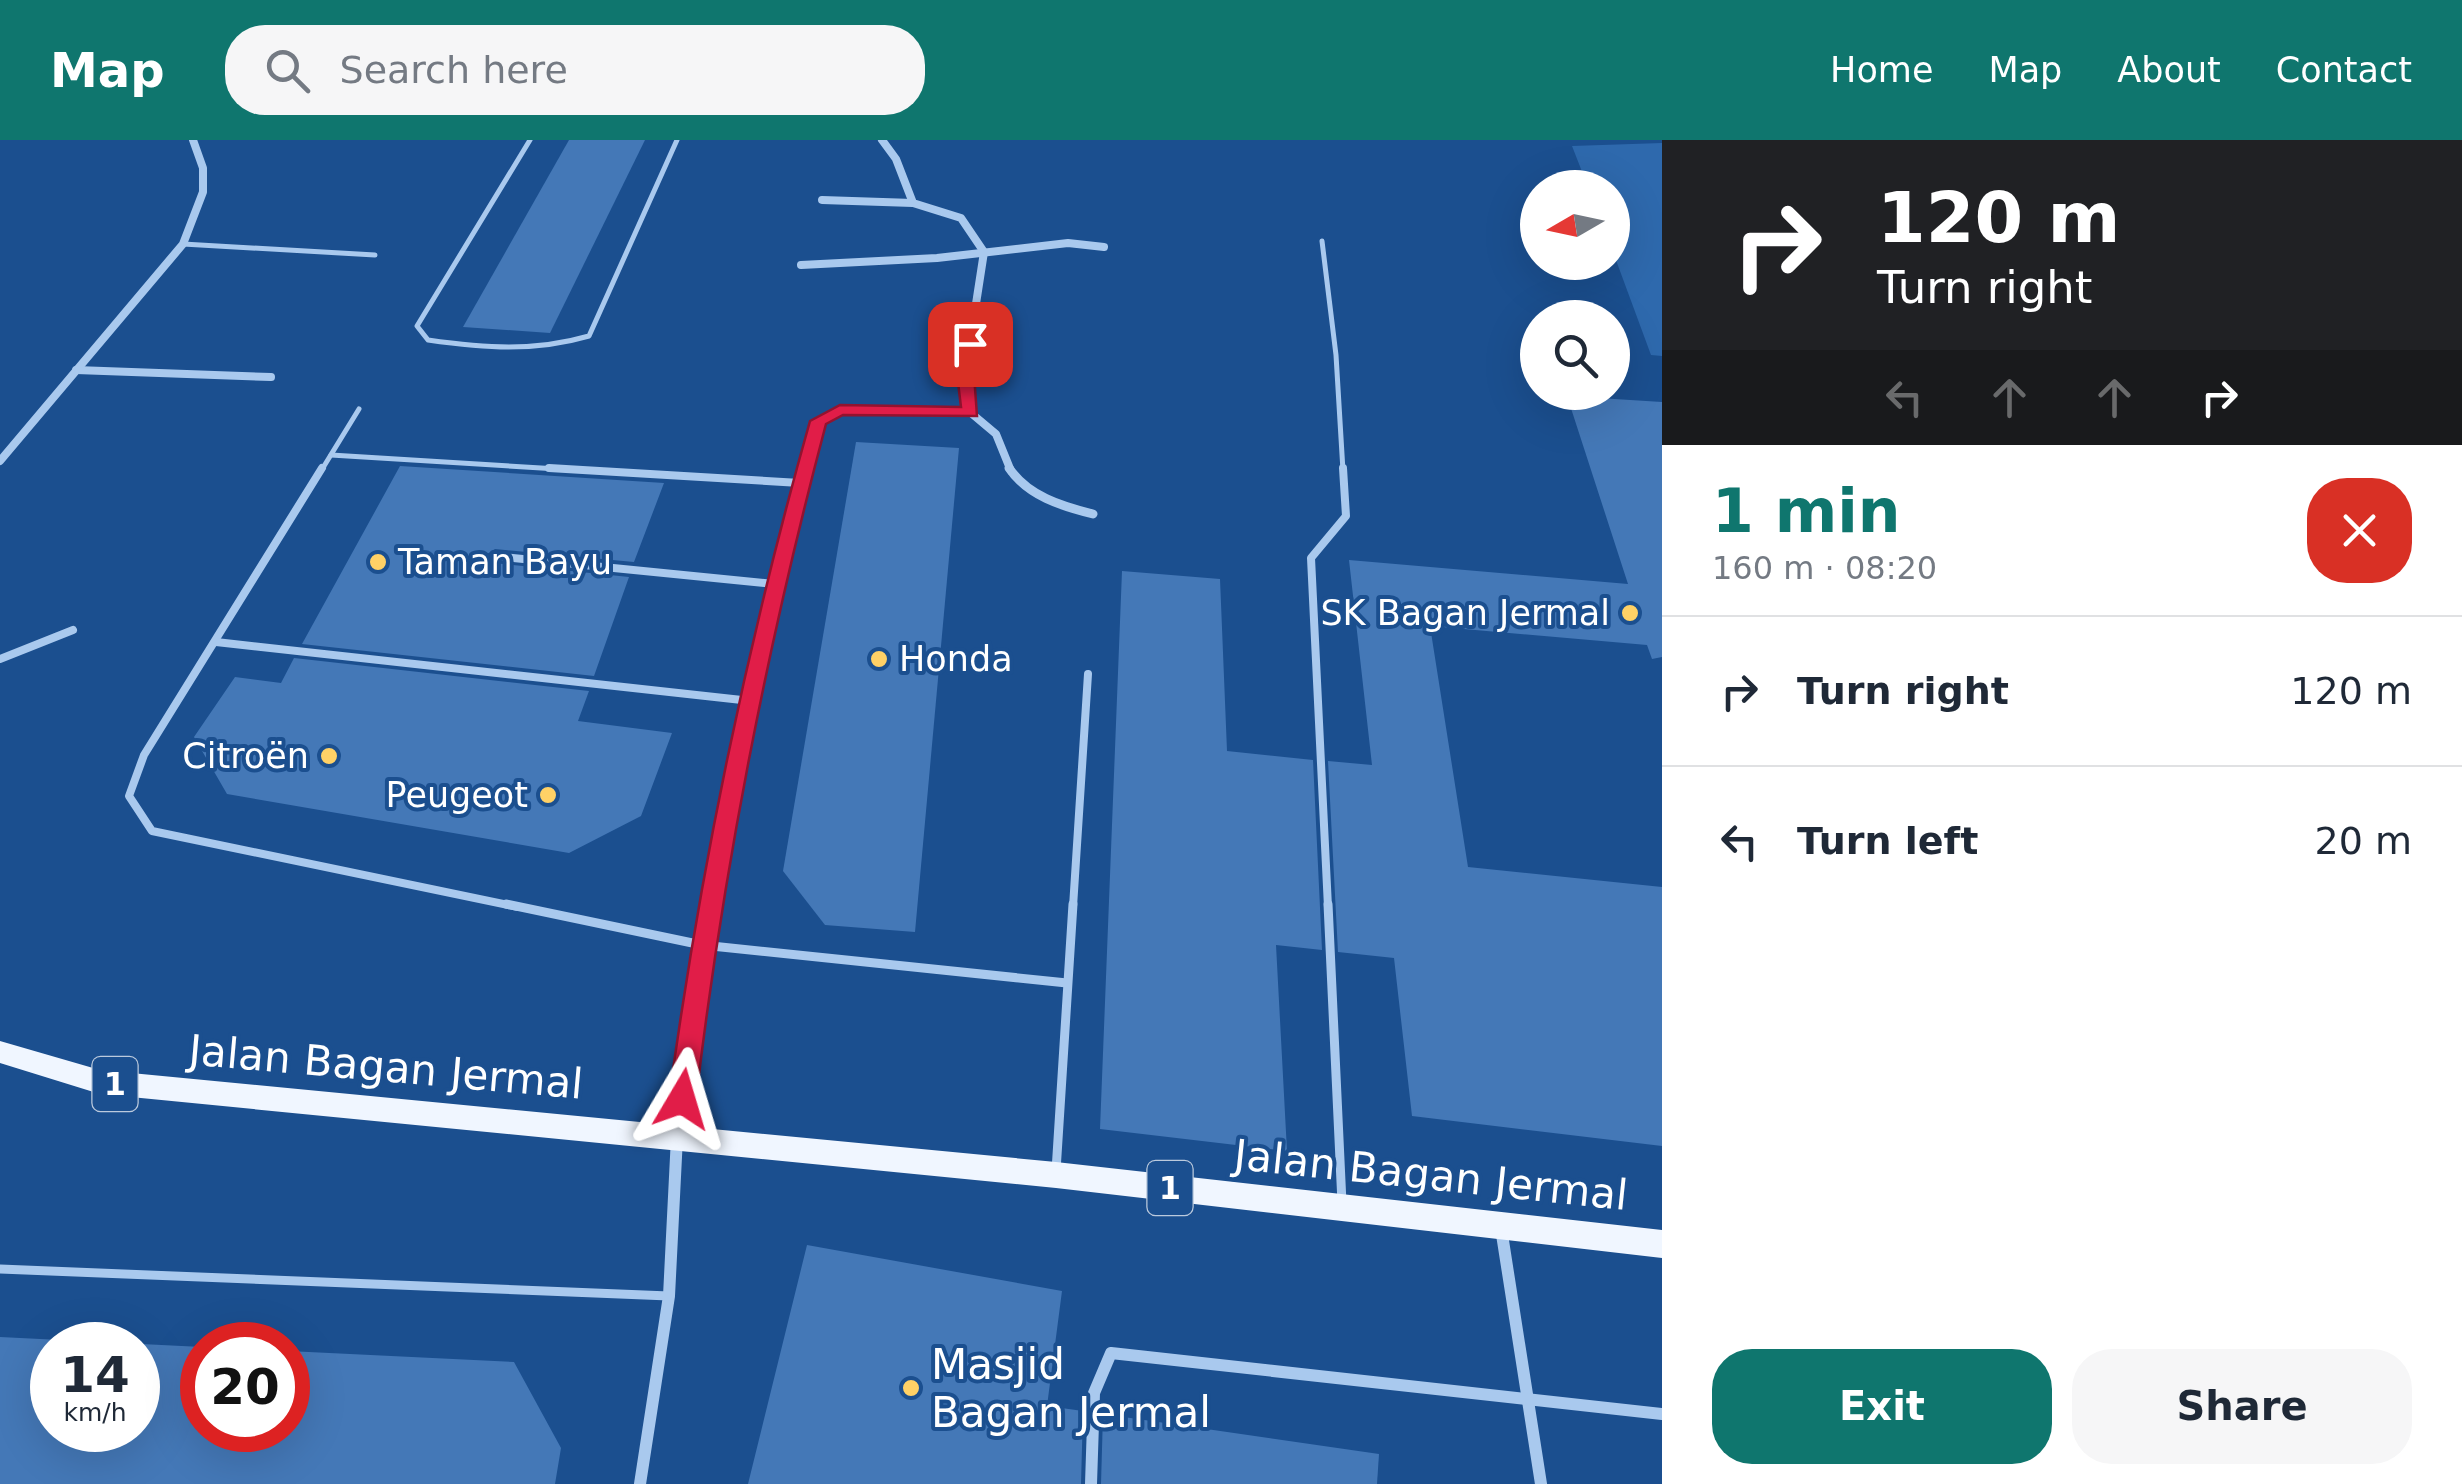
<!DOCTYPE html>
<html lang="en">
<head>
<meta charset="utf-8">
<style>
  :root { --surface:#fff; --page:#f6f6f7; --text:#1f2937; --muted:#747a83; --line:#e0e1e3; --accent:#0f766e }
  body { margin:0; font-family:"DejaVu Sans",sans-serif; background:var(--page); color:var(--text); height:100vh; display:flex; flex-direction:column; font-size:38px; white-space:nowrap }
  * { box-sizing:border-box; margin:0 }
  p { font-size:32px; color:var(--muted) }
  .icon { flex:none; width:55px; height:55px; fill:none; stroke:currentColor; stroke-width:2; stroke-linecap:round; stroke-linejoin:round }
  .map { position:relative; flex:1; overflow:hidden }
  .panel { display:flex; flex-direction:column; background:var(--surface); width:800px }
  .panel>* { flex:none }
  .guide { background:#202124; color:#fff; overflow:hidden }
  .needle { width:65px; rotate:261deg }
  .fabs { position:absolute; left:1520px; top:30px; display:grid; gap:20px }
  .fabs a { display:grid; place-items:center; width:110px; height:110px; border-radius:50%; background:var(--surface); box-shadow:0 10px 40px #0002; font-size:50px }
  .speed { position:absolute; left:30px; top:1182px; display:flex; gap:20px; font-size:50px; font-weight:700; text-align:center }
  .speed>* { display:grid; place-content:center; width:130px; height:130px; border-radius:50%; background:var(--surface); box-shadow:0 10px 40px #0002; line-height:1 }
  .speed small { font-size:25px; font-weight:400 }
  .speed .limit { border:15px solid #d22; background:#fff; color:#111 }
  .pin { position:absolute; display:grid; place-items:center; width:85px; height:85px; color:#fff; margin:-42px; border-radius:20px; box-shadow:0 5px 15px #0006 }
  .me { position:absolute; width:110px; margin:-55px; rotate:7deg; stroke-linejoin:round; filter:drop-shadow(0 0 8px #0008) }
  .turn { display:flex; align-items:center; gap:35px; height:210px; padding:0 50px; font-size:45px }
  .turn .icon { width:130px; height:130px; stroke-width:2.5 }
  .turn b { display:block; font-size:70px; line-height:85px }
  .lanes { display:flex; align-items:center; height:95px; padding:0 50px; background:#0003; justify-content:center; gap:50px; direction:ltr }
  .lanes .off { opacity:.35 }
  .round { display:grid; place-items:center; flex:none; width:105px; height:105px; border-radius:40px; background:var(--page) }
  .headline { display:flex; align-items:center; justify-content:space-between; height:170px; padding:0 50px }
  h1 { font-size:60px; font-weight:800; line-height:75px; color:var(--accent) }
  .primary-button { display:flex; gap:20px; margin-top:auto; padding:20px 50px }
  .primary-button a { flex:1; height:115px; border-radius:40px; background:var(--accent); color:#fff; font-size:40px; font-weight:800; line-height:115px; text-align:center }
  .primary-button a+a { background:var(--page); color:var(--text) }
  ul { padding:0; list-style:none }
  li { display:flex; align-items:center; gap:30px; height:150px; padding:0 50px; border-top:2px solid var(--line) }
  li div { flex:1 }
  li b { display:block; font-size:38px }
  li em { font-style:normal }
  header { display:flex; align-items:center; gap:60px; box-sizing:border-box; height:140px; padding:0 50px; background:var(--accent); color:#fff }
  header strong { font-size:48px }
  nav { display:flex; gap:55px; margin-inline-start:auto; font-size:35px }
  .search { width:700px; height:90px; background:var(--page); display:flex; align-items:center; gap:25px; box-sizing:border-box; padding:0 35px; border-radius:40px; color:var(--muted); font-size:38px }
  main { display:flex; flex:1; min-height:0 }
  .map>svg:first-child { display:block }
  .green { fill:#2e69ad }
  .building { fill:#4478b7; fill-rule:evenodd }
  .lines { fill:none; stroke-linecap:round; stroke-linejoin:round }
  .lane-far2 { stroke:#a9c9ee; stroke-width:5 }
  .lane-far1 { stroke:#a9c9ee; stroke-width:8 }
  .lane { stroke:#a9c9ee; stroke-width:9 }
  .street-far2 { stroke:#a9c9ee; stroke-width:8 }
  .street-far1 { stroke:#a9c9ee; stroke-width:9 }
  .street { stroke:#a9c9ee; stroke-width:12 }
  .primary { fill:#f0f6ff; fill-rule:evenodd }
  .route { fill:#e11d48; stroke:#92132f; stroke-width:2.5 }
  .poi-dot { fill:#ffd166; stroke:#1b4f8f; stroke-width:4 }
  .labels { text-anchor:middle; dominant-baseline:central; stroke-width:8; stroke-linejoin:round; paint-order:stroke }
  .shield { fill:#1b4f8f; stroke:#bbcadd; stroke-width:2.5 }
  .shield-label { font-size:32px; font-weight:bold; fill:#fff }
  .poi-label { font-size:35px; fill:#fff; stroke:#1b4f8f; text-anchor:end }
  .near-street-label { font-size:42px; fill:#fff; stroke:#1b4f8f }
  .near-poi-label { font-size:42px; fill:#fff; stroke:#1b4f8f; text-anchor:start }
</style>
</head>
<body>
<header>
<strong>Map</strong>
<div class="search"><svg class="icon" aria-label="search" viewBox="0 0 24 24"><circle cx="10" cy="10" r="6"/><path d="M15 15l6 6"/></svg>Search here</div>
<nav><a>Home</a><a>Map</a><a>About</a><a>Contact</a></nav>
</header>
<main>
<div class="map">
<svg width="1662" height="1344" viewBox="0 0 1662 1344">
  <rect width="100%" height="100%" fill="#1b4f8f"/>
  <path class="green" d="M1662,3V216L1651,215L1613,112L1612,48L1588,47L1572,6Z"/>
  <g class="building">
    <path d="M569,0H645L550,193L463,187Z"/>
    <path d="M1567,256L1662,262V517L1652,519L1647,505L1430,486L1468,727L1662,747V1006L1412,976L1394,818L1338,812L1328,621L1372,625L1349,420L1628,444Z"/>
    <path d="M856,302L959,308L915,792L825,785L783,731Z"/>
    <path d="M400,326L664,343L634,422L495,409L487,414L493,423L629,437L594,536L302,504Z"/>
    <path d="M1122,431L1220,439L1227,611L1313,620L1322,810L1276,805L1287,1011L1100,989Z"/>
    <path d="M294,518L589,551L578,581L672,593L641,676L569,713L227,654L194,597L235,537L281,543Z"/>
    <path d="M807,1105L1062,1151L1047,1266L1083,1271L1081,1344H748Z"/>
    <path d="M0,1197L202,1207V1290H288V1211L514,1222L561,1308L555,1344H0ZM52,1205H138V1290H52Z"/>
    <path d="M1103,1274L1379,1314L1377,1344H1101Z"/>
  </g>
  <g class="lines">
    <g class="lane-far2">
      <path d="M530,0L417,186L428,200C484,208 534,212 589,196L677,0"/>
      <path d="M1322,101L1336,215L1343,331"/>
      <path d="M183,104L375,115"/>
      <path d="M331,315L591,331"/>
      <path d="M321,331L359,269"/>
      <path d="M805,331L819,281L840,270"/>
    </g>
    <g class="lane-far1">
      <path d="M322,328L144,615L129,656L152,691L518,767"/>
      <path d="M549,328L800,343"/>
      <path d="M494,416L774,444"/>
      <path d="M216,502L751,561"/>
      <path d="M0,519L73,490"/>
      <path d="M710,767L752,545L806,328"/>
      <path d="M1073,767L1088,534"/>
      <path d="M1328,767L1311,418L1346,376L1343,328"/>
    </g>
    <g class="lane">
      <path d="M506,764L702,805L1067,843"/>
      <path d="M1328,764L1342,1063"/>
      <path d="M678,993L711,764"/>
      <path d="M1056,1031L1073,764"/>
      <path d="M0,1129L669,1156"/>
    </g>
    <g class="street-far2">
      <path d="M882,0L896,19L913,63L961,78L984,112L965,235L971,273L996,294L1011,331"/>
      <path d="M822,60L913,63"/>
      <path d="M801,125L937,118L1068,103L1104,107"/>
      <path d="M76,230L271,237"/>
      <path d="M840,270L971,273"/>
      <path d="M0,321L183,104L203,52V28L193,0"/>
    </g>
    <path class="street-far1" d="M1009,328C1028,356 1061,366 1093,374"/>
    <g class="street">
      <path d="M1501,1088L1541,1344"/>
      <path d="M640,1344L669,1156L677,997"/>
      <path d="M1091,1344L1094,1253L1111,1213L1662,1274"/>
    </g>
    <path class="primary" d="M0,901L100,930L1056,1022L1662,1090V1118L1056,1048L100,954L0,923Z"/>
  </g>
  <path class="route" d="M970,199L978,204L974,234L977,276L843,275L826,284C767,506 723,731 696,959L692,966L682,970L673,966L669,959C700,730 747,504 810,281L840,265L961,267L957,234L962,204Z"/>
  <g class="poi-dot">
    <circle cx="378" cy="422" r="10"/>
    <circle cx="1630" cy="473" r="10"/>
    <circle cx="879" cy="519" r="10"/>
    <circle cx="329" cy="616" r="10"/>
    <circle cx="548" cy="655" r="10"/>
    <circle cx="911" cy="1248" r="10"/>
  </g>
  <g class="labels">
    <g class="shield">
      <rect x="92.5" y="917" width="45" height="54" rx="8"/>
      <rect x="1147.5" y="1021" width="45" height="54" rx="8"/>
    </g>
    <g class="shield-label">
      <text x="115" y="944">1</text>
      <text x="1170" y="1048">1</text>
    </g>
    <g class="poi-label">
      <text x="398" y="422" text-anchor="start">Taman Bayu</text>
      <text x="1610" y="473">SK Bagan Jermal</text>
      <text x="899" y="519" text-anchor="start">Honda</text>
      <text x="309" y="616">Citroën</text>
      <text x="528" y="655">Peugeot</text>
    </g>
    <g class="near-street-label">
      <text transform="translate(386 927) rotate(5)">Jalan Bagan Jermal</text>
      <text transform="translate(1431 1035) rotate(6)">Jalan Bagan Jermal</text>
    </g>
    <g class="near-poi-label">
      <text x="931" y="1224">Masjid<tspan x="931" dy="48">Bagan Jermal</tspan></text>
    </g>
  </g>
</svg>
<div class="fabs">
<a><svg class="needle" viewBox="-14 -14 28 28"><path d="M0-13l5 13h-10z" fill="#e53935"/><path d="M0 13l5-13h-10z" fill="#747a83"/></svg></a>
<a><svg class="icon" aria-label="search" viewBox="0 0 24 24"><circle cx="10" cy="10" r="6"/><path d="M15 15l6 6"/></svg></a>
</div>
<div class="speed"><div>14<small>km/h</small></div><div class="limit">20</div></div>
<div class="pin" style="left:970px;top:204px;background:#d93025"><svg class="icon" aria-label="arrive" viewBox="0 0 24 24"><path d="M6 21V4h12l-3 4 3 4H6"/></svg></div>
<svg class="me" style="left:682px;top:959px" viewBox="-20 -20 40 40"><path d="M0-17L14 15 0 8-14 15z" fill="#e11d48" stroke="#fff" stroke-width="4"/></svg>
</div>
<section class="panel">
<div class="guide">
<div class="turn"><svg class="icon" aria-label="right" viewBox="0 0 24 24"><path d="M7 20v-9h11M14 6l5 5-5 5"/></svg><div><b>120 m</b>Turn right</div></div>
<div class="lanes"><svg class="icon off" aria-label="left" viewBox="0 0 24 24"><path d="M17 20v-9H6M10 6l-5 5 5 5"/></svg><svg class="icon off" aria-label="ahead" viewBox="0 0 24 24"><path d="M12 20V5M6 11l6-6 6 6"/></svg><svg class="icon off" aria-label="ahead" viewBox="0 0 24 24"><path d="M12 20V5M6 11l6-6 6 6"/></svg><svg class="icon" aria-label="right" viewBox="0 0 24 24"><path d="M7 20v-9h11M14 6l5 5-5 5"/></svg></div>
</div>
<div class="headline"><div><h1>1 min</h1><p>160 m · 08:20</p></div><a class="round" style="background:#d93025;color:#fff"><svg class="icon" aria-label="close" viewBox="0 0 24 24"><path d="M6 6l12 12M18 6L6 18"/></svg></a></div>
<ul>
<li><svg class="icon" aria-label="right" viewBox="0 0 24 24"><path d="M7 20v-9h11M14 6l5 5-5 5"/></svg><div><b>Turn right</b></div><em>120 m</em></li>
<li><svg class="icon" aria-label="left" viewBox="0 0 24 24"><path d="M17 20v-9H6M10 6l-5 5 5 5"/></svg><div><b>Turn left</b></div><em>20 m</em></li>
</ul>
<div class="primary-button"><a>Exit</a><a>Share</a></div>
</section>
</main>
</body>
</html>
